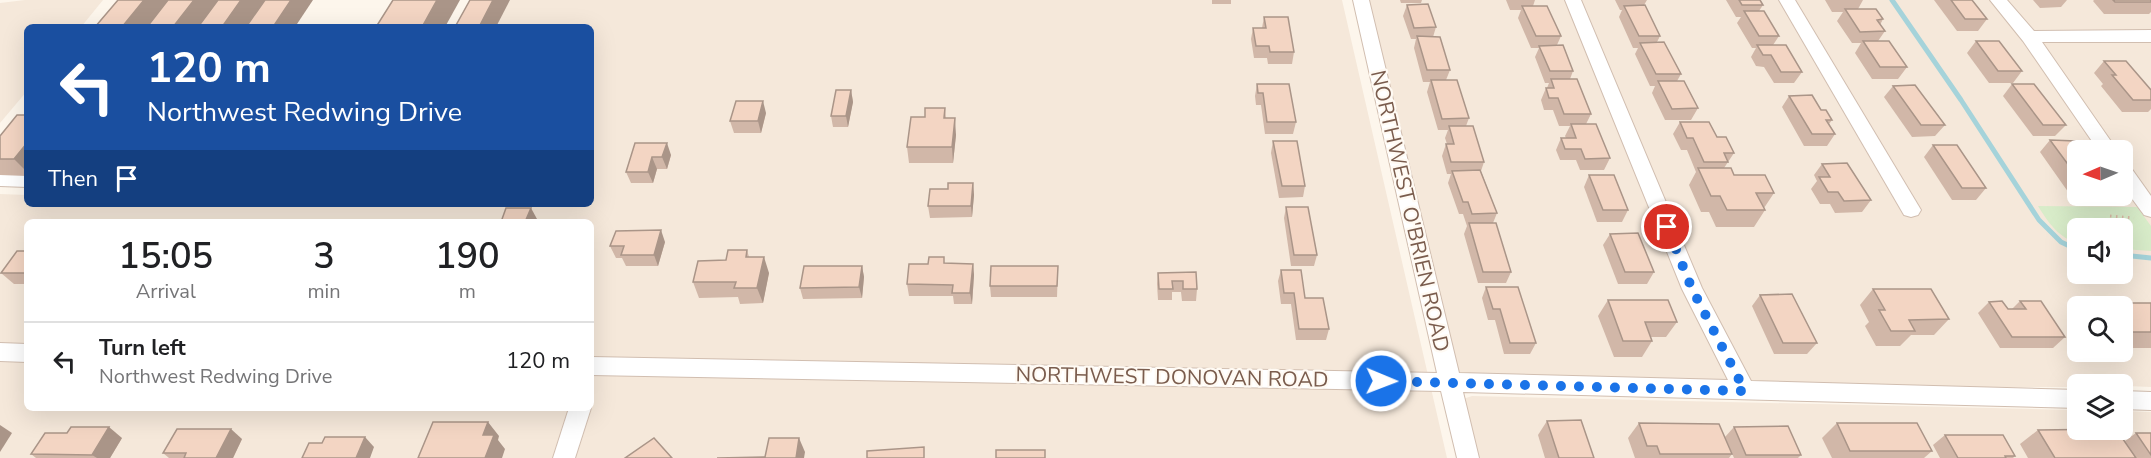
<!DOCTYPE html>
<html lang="en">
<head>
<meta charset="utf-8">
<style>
  :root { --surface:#fff; --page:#f6f6f6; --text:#202124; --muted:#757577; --line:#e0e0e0 }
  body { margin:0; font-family:"Nunito Sans",sans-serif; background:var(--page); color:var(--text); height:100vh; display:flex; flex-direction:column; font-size:22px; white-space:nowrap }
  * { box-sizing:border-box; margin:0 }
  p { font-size:20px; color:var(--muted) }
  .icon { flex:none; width:33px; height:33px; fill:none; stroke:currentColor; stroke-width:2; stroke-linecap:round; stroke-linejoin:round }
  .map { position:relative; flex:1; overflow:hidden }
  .drawer { position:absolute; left:24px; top:219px; width:570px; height:192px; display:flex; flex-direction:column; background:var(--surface); border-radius:9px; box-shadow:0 6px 24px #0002 }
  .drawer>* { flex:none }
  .hud { position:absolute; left:24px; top:24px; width:570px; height:183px; border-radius:9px; box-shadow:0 6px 24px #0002; background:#1a4fa0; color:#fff; overflow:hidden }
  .needle { width:39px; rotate:268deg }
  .tools { position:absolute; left:2067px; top:140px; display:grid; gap:12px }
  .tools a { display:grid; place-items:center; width:66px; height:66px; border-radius:9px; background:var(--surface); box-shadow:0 6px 24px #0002; font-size:30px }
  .pin { position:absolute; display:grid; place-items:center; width:51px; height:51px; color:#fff; margin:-26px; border:3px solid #fff; border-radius:50%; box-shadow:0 2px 6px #0007 }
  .me { position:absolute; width:66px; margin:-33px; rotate:91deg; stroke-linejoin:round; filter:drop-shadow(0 0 4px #0008) }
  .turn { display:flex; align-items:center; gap:21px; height:126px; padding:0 24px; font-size:27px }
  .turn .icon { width:78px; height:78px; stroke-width:2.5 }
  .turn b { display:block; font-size:42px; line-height:51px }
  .then { display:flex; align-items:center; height:57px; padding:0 24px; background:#0003; gap:12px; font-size:22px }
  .eta { display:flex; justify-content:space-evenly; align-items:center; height:102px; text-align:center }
  .eta b { font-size:36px; font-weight:600; line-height:42px }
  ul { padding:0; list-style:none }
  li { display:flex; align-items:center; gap:18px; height:78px; padding:0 24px; border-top:2px solid var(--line) }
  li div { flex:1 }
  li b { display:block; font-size:22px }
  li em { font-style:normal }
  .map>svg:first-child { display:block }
  .residential { fill:#f5e8da; fill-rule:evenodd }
  .green { fill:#d8ecc9 }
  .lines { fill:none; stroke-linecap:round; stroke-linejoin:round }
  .stream { stroke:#a5d3da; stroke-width:5 }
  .minor-casing { stroke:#d1beb0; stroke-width:2 }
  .path { stroke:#d9b8a5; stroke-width:3; stroke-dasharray:1.5 4.5; stroke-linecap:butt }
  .minor { fill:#fff; fill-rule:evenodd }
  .wall { fill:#d1b7a8 }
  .shaded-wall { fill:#aa9588 }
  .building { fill:#f3d5c3; stroke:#aa9588; stroke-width:1.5 }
  .route { stroke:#1a73e8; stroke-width:10; stroke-dasharray:0 18 }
  .labels { text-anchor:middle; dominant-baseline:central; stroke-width:4.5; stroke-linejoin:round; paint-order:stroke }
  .street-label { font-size:21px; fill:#7a5c4d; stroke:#fffaf3 }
</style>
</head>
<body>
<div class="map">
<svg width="2151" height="458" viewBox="0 0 2151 458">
  <rect width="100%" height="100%" fill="#fdf6ec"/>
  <g class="residential">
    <path d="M25,0H103L81,27H27V91L0,123V3Z"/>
    <path d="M506,0H1342L1447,458H0V194L27,195V204H591V27H492ZM27,222H591V408H27Z"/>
    <path d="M1362,0H2151V387L2078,384L2077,387H1867L1468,378L1458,371ZM2078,150H2122V195H2078ZM2078,228H2122V273H2078ZM2078,306H2122V351H2078Z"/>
    <path d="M1472,396L2077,410L2078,429H2122L2123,411L2151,412V458H1470L1460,400Z"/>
  </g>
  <path class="green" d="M2038,206L2137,207L2151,226V251L2123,249L2122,228H2078L2077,243C2058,237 2048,222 2038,206Z"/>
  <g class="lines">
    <g class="stream">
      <path d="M1892,0L1961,100L2039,220L2061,242L2078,250"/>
      <path d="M2122,255L2151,258"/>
    </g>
    <g class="minor-casing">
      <g id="minor">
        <path d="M1353,0H1369L1459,373L1728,380L1682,289L1565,0H1581L1702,288L1751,381L2078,390V408L1463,392L1479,458H1457L1441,391L591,375V357L1437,373Z"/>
        <path d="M1779,0H1795L1921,210L1918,215L1911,217L1904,215Z"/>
        <path d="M1990,0H2007L2034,31L2151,30V42H2042L2117,150H2098L2023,41Z"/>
        <path d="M2122,163L2129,165L2151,196V217L2144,215L2122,185Z"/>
        <path d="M0,172L27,173V187L0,186Z"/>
        <path d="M0,343L27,344V362L0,361Z"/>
        <path d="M2122,391L2151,392V410L2122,409Z"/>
        <path d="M569,408H591L575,458H553Z"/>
      </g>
    </g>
    <path class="path" d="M2110,216L2134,218"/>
    <use href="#minor" class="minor"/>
  </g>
  <g class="wall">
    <rect x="1212" y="0" width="19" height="4"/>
    <path d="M1400,0H1422L1421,3H1401Z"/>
    <path d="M1506,0H1535L1533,6L1561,36L1557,45L1573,71L1570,79L1591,114L1586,124L1610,158L1604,170H1580L1576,160H1560L1556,150L1561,138H1566L1565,136L1570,126H1559L1553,110H1544L1541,100L1546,88H1547L1549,83H1545L1535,57L1539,48H1531L1518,18L1521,10H1510Z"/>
    <path d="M1615,0H1647L1644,5L1660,36L1657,42L1681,74L1677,81L1698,108L1691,120H1665L1652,93L1655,86H1650L1635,54L1638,48H1633L1619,17L1622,10H1620Z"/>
    <path d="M1726,0H1760L1763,5L1759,11L1779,36L1773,45L1802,72L1794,83H1774L1764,67L1756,66L1751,57L1756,48H1752L1737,23L1741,17H1736Z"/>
    <path d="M1825,0H1863L1858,9L1883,19L1880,25L1885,31L1878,41L1907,67L1898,79H1872L1855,53L1861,43H1852L1837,21L1843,12H1832Z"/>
    <path d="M1934,0H1972L1987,19L1978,31H1957Z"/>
    <path d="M2033,0H2067L2061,7L2040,8Z"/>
    <path d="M2094,0H2151V12L2149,14H2104L2093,1Z"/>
    <path d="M1407,5L1436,27L1433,37L1450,70L1446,80L1469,118L1466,126L1484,162L1481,171L1497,213L1493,223L1511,272L1506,283H1478L1464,234L1467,226L1463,214H1459L1448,183L1451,174H1447L1442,156L1446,144H1447L1445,138L1448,130H1438L1427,92L1430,82H1423L1414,48L1416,39H1411L1403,16Z"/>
    <path d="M1264,17L1294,52L1292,64H1268L1267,58H1254L1251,39L1253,28H1262Z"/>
    <path d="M1976,41L2022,71L2013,83H1989L1967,53Z"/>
    <path d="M2104,61L2151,90V109L2148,112H2122L2101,86L2103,84L2094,73Z"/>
    <path d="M1257,84L1296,122L1293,134H1265L1261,105H1256L1255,96Z"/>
    <path d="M2012,84L2066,125L2055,136H2033L2003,96Z"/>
    <path d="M1893,86L1945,125L1935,136L1912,137L1884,97Z"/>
    <path d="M851,90L853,102L848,127H833L831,116Z"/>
    <path d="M1789,96L1821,110L1832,120L1829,124L1835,134L1827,146H1804L1782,107Z"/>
    <path d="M945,108L946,118L956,135L953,163H909L907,147L925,117Z"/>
    <path d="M766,113L761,133H734L730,121Z"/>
    <path d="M27,115V176L0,175V136Z"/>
    <path d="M1680,122L1717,137L1734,153L1724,168L1734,175L1774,193L1764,208L1765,210L1754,227H1716L1709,212H1701L1689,185L1696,172L1687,150H1681L1673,134Z"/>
    <path d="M2050,140L2078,150V195H2098L2097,197L2071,196L2040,152Z"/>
    <path d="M1273,141L1305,186L1303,197L1279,198L1271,153Z"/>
    <path d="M635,143L671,155L667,169H657L653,183H631L626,172Z"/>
    <path d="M1933,145L1986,188L1976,200H1952L1924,157Z"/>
    <path d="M1822,164L1871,200L1862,212L1835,213L1830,204H1820L1811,189L1817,181L1814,175Z"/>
    <path d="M1589,175L1628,210L1622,222H1597L1584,187Z"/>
    <path d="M973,183L974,195L972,217L930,218L928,206L948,189Z"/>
    <path d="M1286,207L1317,255L1314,266H1291L1284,218Z"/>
    <path d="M1610,234L1654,272L1647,284H1618L1603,245Z"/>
    <path d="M665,242L658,266H626L622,258H616L610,246Z"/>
    <path d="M747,250L749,257L769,273L763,303L740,304L738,297L699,298L693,282L726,260Z"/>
    <path d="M27,251V284H14L1,273Z"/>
    <path d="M945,263L973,264L974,275L972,304H954L953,296H909L907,284Z"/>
    <path d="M862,266L864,277L862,298L803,299L800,288Z"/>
    <path d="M1058,266L1057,297H991L990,286Z"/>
    <path d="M1281,270L1305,298L1329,329L1326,340H1296L1291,304H1281L1278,281Z"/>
    <path d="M1196,272L1197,289L1196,301H1182L1181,292H1172V300H1158L1157,284L1158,273Z"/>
    <path d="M1486,287L1536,343L1530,354H1504L1495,320H1488L1482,298Z"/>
    <path d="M1873,289L1949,319L1934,335H1911L1900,346H1876L1865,326L1869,322L1860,305Z"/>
    <path d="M1760,295L1817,343L1807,354H1774L1752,306Z"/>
    <path d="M1608,300L1677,322L1666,337H1651L1652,341L1642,357H1614L1598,316Z"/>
    <path d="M2020,301L2065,337L2053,348H2000L1978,313L1989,302L2008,309H2012Z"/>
    <path d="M2088,303H2151V348H2122V306H2085Z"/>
    <path d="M2078,312V328L2071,318Z"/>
    <path d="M1547,421L1594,458H1545L1538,435Z"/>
    <path d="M1639,423L1732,454L1729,458H1635L1628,438Z"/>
    <path d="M1837,423L1932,451L1924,458H1832L1822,438Z"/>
    <path d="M1734,427L1801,455L1798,458H1734L1725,437Z"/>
    <path d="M2038,430L2125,441L2136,433H2151V458H2028L2020,444Z"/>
    <path d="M1945,435L2015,456L2013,458H1940L1933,445Z"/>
    <path d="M122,438L110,458H36L31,454Z"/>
    <path d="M242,439L233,458H169L163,453Z"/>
  </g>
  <g class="shaded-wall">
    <path d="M144,0H170L149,27H122Z"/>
    <path d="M194,0H219L199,27H173Z"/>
    <path d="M241,0H265L246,27H222Z"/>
    <path d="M291,0H313L295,27H273Z"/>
    <path d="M437,0H460L445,27H422Z"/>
    <path d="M493,0H510L496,27H479Z"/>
    <path d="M851,90L853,102L848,127L846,116Z"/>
    <path d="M763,101L766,113L761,133L758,121Z"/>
    <path d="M955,118L956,135L953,163L952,147Z"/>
    <path d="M27,143V172L14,159Z"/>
    <path d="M667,143L671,155L667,169L662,157Z"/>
    <path d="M652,157L657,169L653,183L648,172Z"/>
    <path d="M973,183L974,195L972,217L971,206Z"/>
    <path d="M531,208L537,219L536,222H525Z"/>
    <path d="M661,230L665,242L658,266L654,255Z"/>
    <path d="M764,257L769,273L763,303L757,288Z"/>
    <path d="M973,264L974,275L972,304L970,293Z"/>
    <path d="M862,266L864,277L862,298L859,287Z"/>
    <path d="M488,422L499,436L498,440L505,449L502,458H485L483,435Z"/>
    <path d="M0,425L12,433L0,452Z"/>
    <path d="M109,427L122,438L110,458H97L92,455Z"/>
    <path d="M231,429L242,439L233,458H216Z"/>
    <path d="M365,437L374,447L370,458H356Z"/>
    <path d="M799,438L805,452L804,458H796Z"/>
  </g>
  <g class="building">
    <path d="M118,0H144L122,27H95Z"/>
    <path d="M168,0H194L173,27H147Z"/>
    <path d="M218,0H241L222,27H198Z"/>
    <path d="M265,0H291L273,27H246Z"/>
    <path d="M393,0H437L422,27H376Z"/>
    <path d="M470,0H493L479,27H455Z"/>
    <path d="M1739,0H1760L1763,5H1742Z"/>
    <path d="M1951,0H1972L1987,19H1965Z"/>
    <path d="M2113,0H2151V2H2115Z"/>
    <path d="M1428,4L1436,27L1414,28L1407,5Z"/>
    <path d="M1645,5L1660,36H1639L1624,6Z"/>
    <path d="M1522,6H1547L1561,36H1536Z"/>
    <path d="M1845,9H1876L1883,19L1877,20L1885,31L1860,32Z"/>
    <path d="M1744,11H1764L1779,36H1759Z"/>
    <path d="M1264,17H1288L1294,52H1270L1269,46H1256L1253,28H1266Z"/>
    <path d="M1417,36L1440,37L1450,70H1427Z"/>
    <path d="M1863,41H1889L1907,67H1880Z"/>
    <path d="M1976,41H1999L2022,71H1998Z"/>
    <path d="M1664,42L1681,74H1656L1640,43Z"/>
    <path d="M1563,45L1573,71H1550L1539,46Z"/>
    <path d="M1757,45H1786L1802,72H1781L1771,55H1763Z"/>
    <path d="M2104,61H2126L2151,90V100H2133L2112,75H2116Z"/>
    <path d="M1551,79H1577L1591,114H1564L1558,98H1549L1546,88H1554Z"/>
    <path d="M1431,80H1457L1469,118L1442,119Z"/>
    <path d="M1658,81H1684L1698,108L1672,109Z"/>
    <path d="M1257,84H1289L1296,122H1267L1263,93H1258Z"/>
    <path d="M2012,84H2034L2066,125H2043Z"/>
    <path d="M1915,85L1945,125H1921L1893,86Z"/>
    <path d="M836,90H851L846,116H831Z"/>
    <path d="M1812,95L1821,110H1826L1832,120H1826L1835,134H1812L1789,96Z"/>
    <path d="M736,101H763L758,121H730Z"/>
    <path d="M925,108H945L944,118H955L952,147H907L911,117H925Z"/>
    <path d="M17,115H27V143L14,159H0V136Z"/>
    <path d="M1680,122H1709L1717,137H1726L1734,153H1724L1728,162H1704L1693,138H1687Z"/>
    <path d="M1571,124H1596L1610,158L1585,159L1581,149H1565L1561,138H1576Z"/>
    <path d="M1449,126H1473L1484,162H1451L1446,144H1454Z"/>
    <path d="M2050,140L2076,141L2082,150H2078V178Z"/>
    <path d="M1273,141H1297L1305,186H1282Z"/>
    <path d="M635,143H667L662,157H652L648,172H626Z"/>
    <path d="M1933,145H1957L1986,188H1962Z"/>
    <path d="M1847,163L1871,200L1844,201L1838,192H1828L1819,177H1830L1822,164Z"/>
    <path d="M1698,168H1731L1734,175H1765L1774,193H1756L1765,210H1727L1720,196H1711Z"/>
    <path d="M1480,170L1497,213L1472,214L1468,202H1463L1452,171Z"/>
    <path d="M1589,175H1614L1628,210H1603Z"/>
    <path d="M948,183H973L971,206H928L930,189H948Z"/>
    <path d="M1286,207H1308L1317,255H1294Z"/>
    <path d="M506,208H531L525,222H501Z"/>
    <path d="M1469,223H1496L1511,272H1483Z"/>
    <path d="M661,230L654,255H621L624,246H610L616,231Z"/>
    <path d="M1638,233L1654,272H1625L1610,234Z"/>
    <path d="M728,250H747L746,257H764L757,288H734L736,282H693L698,261L726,260Z"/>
    <path d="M17,251H27V273H1Z"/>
    <path d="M929,257H944V263L973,264L970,293H952L953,285L907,284L909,264H928Z"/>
    <path d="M804,266H862L859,287L800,288Z"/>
    <path d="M991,266H1058L1057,286H990Z"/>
    <path d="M1281,270H1301L1305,298H1323L1329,329H1299L1294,293H1284Z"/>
    <path d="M1196,272L1197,289H1183V281H1172L1173,289H1159L1158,273Z"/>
    <path d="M1486,287H1518L1536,343H1510L1500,309H1493Z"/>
    <path d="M1873,289H1931L1949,319L1909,320L1915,331H1891L1879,310H1885Z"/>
    <path d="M1792,294L1817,343H1783L1760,295Z"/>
    <path d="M1608,300H1668L1677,322H1645L1652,341H1623Z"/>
    <path d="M2002,301L2008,309H2026L2020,301H2041L2065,337H2012L1989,302Z"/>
    <path d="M2088,303H2151V332H2122V306H2091Z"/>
    <path d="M1581,420L1594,458H1559L1547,421Z"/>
    <path d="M433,422H488L483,435H494L485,458H418Z"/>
    <path d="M1639,423L1719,424L1732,454H1660L1657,446H1647Z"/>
    <path d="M1837,423H1917L1932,451H1850Z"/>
    <path d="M1788,426L1801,455H1746L1734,427Z"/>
    <path d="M71,427H109L92,455L31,454L45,433H67Z"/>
    <path d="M177,429H231L216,458H184L186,453H163Z"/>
    <path d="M2116,429L2136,458H2055L2038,430Z"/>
    <path d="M2136,433H2151V455Z"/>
    <path d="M1945,435H2003L2015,456H2005L2006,458H1958Z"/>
    <path d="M325,437H365L356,458H302L309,443H322Z"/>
    <path d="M654,438L672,458H625Z"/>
    <path d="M769,438H799L796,458H717L765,457Z"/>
    <path d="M924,447V458H867V451Z"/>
    <rect x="996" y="450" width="49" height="8"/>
  </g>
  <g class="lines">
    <path class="route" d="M1381,381L1745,391L1692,289L1667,227"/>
  </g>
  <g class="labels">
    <g class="street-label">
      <text transform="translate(1410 211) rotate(77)">NORTHWEST O'BRIEN ROAD</text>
      <text transform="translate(1172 377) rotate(1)">NORTHWEST DONOVAN ROAD</text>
    </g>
  </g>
</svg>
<div class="tools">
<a><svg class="needle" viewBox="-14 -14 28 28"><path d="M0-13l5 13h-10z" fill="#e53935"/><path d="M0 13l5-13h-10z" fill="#757577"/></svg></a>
<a><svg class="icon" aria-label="sound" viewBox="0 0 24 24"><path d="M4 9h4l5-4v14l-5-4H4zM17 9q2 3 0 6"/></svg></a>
<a><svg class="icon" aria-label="search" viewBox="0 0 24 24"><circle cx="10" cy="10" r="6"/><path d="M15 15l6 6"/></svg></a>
<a><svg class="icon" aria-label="layers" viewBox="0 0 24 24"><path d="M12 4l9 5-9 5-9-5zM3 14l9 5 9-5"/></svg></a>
</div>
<div class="pin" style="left:1667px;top:227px;background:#d93025"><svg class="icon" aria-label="arrive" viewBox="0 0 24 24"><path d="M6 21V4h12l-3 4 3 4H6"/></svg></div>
<svg class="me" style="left:1381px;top:381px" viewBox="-20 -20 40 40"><circle r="17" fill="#1a73e8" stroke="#fff" stroke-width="3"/><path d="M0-11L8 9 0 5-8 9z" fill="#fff"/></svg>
<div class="hud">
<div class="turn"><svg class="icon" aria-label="left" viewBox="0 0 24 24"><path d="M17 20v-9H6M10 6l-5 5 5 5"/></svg><div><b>120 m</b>Northwest Redwing Drive</div></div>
<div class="then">Then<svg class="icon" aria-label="arrive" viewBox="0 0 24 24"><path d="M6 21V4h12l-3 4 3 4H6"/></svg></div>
</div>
<section class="drawer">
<div class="eta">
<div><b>15:05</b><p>Arrival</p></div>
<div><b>3</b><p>min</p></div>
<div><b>190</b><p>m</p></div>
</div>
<ul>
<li><svg class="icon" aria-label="left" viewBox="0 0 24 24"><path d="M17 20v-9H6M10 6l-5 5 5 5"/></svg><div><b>Turn left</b><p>Northwest Redwing Drive</p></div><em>120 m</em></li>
</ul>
</section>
</div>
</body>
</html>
